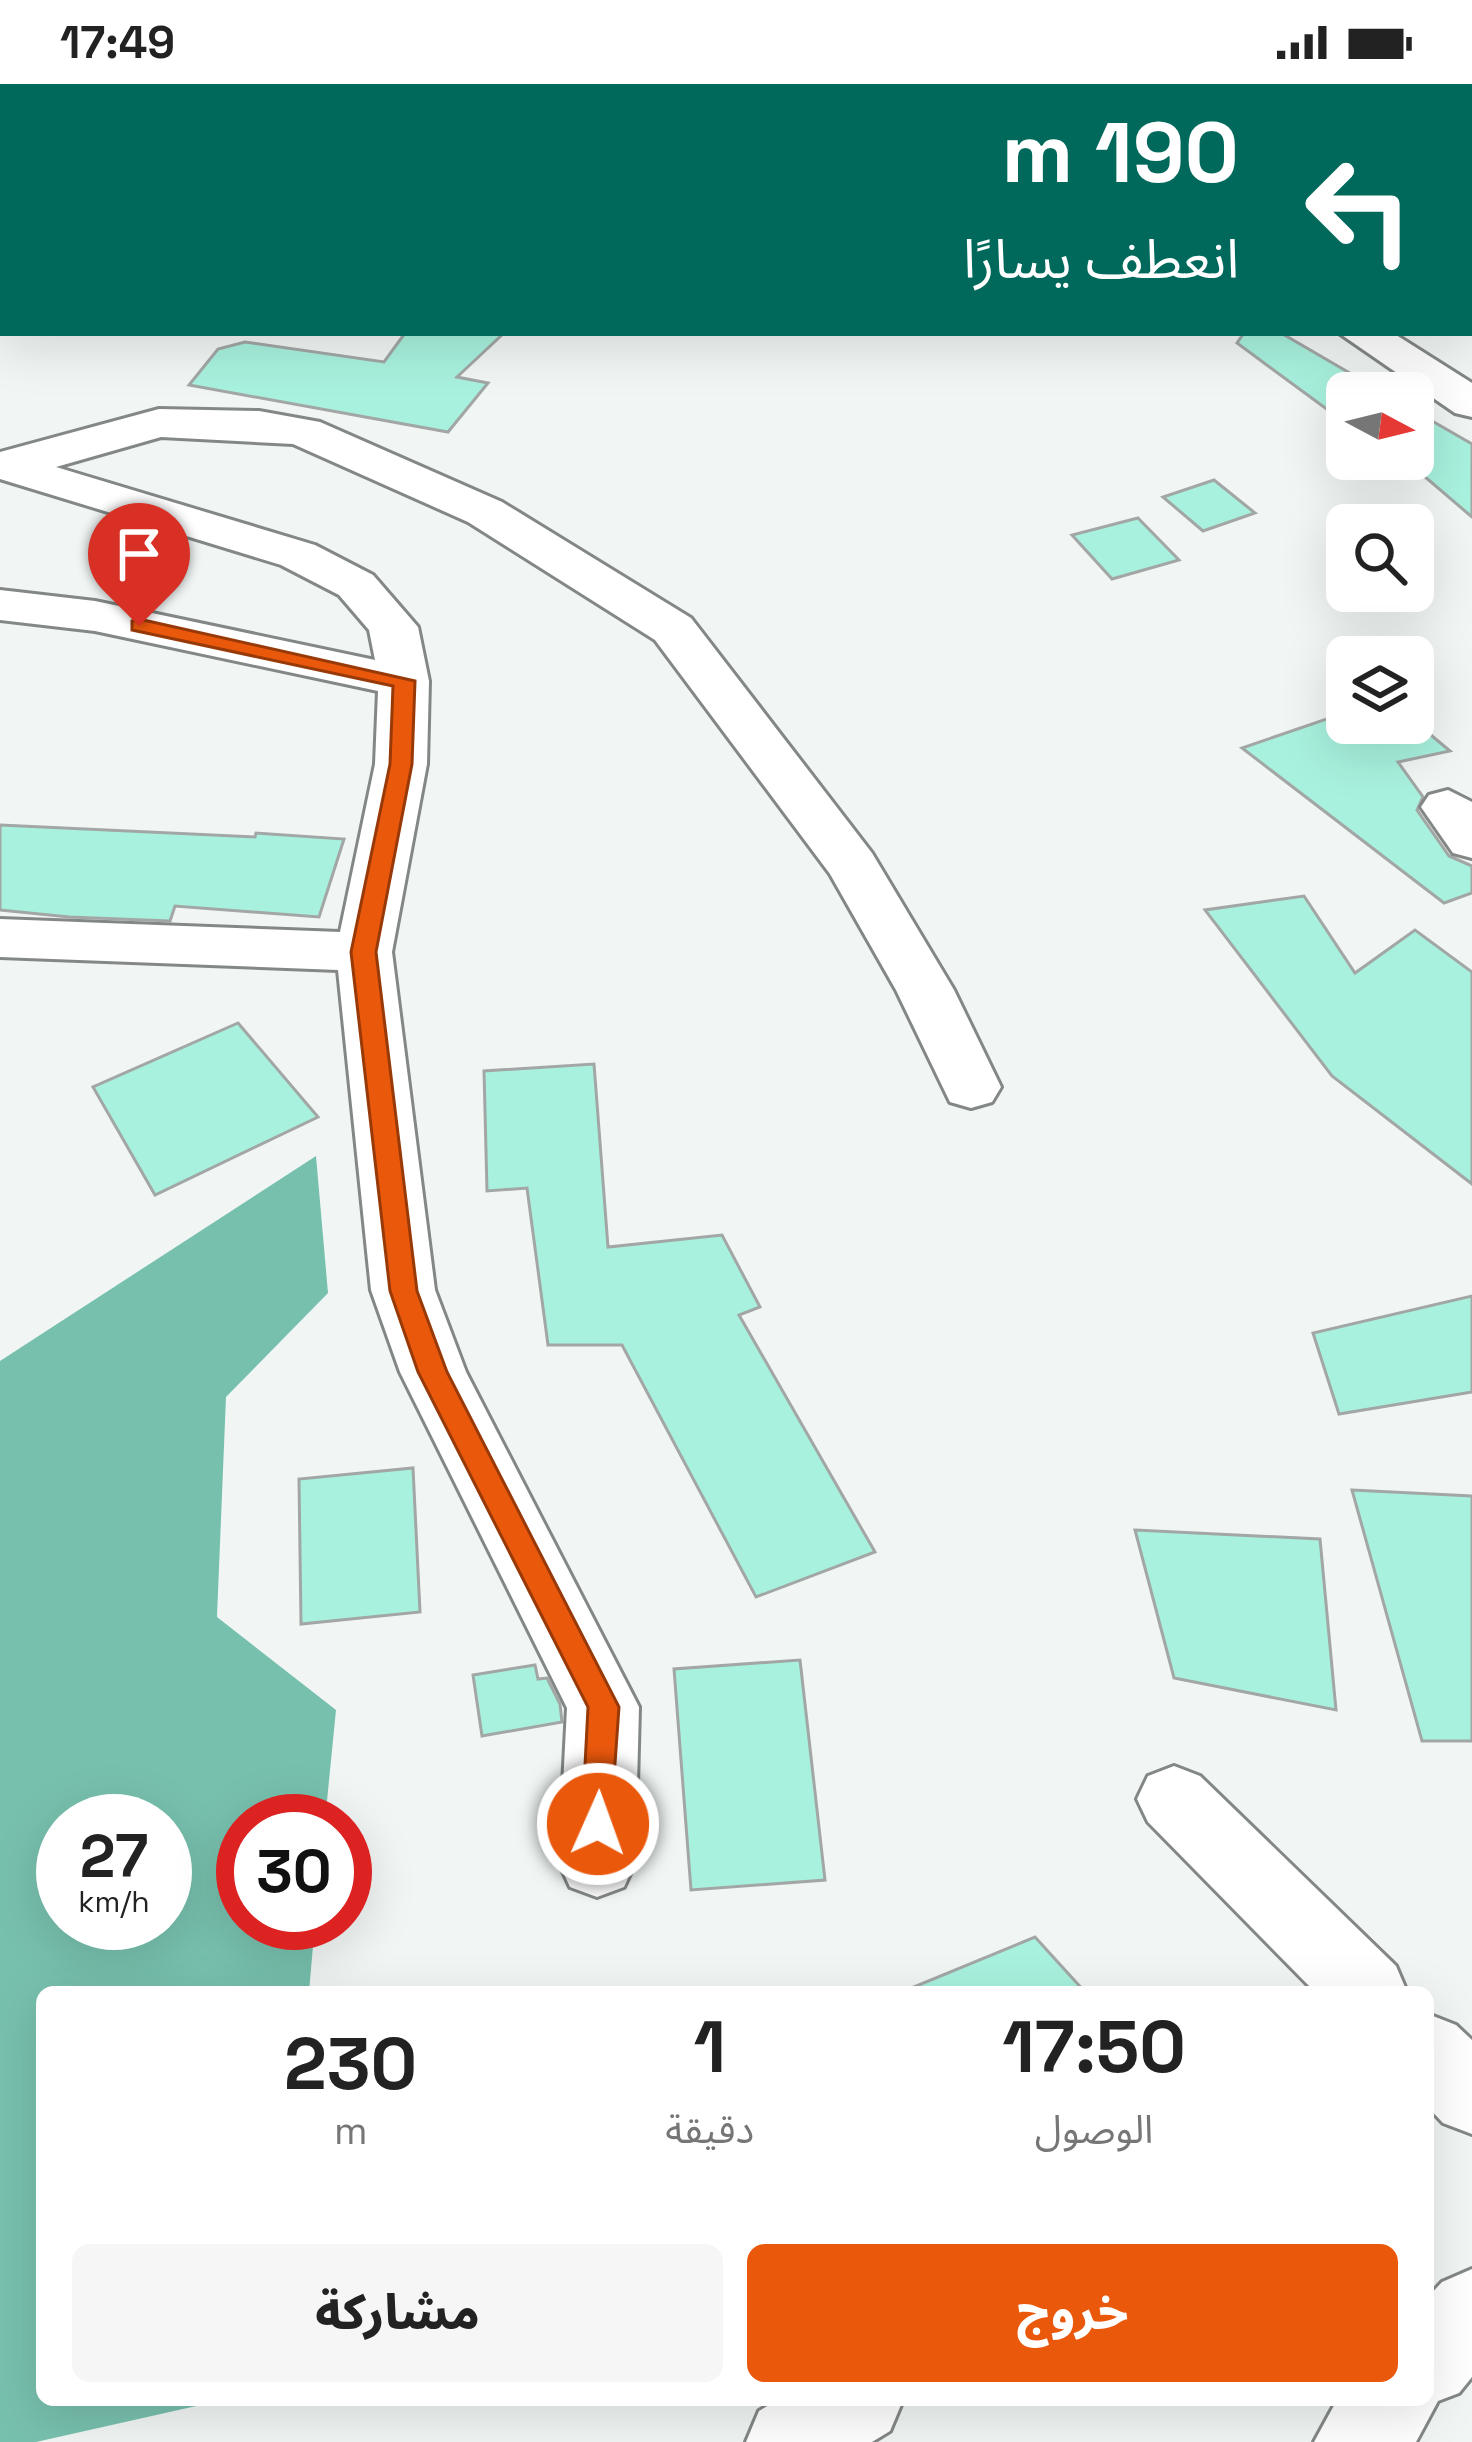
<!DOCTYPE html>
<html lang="ar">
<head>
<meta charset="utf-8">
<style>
  :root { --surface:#fff; --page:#f6f6f6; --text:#222; --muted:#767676; --accent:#ea580c }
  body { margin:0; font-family:"Space Grotesk","Noto Sans Arabic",sans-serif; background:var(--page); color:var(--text); direction:rtl; height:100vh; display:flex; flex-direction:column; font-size:45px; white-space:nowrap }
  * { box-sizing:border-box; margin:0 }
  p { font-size:39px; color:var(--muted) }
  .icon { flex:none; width:66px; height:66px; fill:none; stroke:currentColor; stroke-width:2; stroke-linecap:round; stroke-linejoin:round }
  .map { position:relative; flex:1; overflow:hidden; direction:ltr }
  .side { position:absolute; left:36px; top:1902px; width:1398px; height:420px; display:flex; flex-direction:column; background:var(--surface); border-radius:18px; box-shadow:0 12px 48px #0002; direction:rtl }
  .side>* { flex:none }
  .top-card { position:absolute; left:0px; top:0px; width:1473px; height:252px; box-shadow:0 12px 48px #0002; direction:rtl; background:#00695c; color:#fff; overflow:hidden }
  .needle { width:78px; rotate:97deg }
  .tools { position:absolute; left:1326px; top:288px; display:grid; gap:24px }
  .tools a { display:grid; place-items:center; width:108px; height:108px; border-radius:18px; background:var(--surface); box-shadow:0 12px 48px #0002; font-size:60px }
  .speed { position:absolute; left:36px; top:1710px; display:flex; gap:24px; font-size:60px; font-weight:700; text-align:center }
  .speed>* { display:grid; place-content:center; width:156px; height:156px; border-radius:50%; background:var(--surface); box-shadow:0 12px 48px #0002; line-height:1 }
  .speed small { font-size:30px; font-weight:400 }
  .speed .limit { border:18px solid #d22; background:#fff; color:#111 }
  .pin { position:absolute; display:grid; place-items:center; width:102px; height:102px; color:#fff; margin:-123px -51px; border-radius:50% 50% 50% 0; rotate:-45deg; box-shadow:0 0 12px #0007 }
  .pin .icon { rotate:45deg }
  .me { position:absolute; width:132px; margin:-66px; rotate:2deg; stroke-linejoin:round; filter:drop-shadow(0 0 9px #0008) }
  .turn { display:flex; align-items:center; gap:42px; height:252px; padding:0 36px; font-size:54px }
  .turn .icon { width:156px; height:156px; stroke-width:2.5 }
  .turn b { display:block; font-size:84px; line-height:102px }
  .eta { display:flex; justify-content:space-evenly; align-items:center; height:204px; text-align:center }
  .eta b { font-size:72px; font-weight:800; line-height:84px }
  .button { display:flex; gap:24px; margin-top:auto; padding:24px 36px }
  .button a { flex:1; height:138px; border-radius:18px; background:var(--accent); color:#fff; font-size:48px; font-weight:800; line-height:138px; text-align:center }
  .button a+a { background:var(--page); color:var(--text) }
  .status { display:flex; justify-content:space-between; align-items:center; height:84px; padding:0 60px; background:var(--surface); direction:ltr }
  .status svg { height:33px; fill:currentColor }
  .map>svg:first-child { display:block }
  .forest { fill:#78c0ae; fill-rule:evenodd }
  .building { fill:#a8f1de; stroke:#a2a7a5; stroke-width:3 }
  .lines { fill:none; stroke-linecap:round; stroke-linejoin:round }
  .street-casing { stroke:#838886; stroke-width:6 }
  .secondary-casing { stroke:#838886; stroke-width:6 }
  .street { fill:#fff; fill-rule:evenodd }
  .secondary { fill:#fff; fill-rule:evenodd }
  .route { fill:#ea580c; stroke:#983908; stroke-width:3 }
</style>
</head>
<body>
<div class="status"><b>17:49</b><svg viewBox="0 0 49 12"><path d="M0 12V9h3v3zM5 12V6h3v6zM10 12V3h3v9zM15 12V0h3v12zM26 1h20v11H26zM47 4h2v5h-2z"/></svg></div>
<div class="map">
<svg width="1472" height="2358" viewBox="0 0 1472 2358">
  <rect width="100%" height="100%" fill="#f1f6f5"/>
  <path class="forest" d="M316,1072L328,1209L226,1313L217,1533L336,1626L325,1737H243V1839H315L309,1908H42V2316H223L36,2358H0V1277ZM63,1737H165V1839H63Z"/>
  <g class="building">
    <path d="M405,249H504L457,293L488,299L448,348L189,301L218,265L245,258L384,278Z"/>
    <path d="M1244,249H1281L1384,309H1347V340L1237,259Z"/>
    <path d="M1413,326L1472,360V433L1404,375H1413Z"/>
    <path d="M1214,396L1255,429L1203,447L1163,413Z"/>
    <path d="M1138,434L1179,476L1112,495L1072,451Z"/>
    <path d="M1347,628V639L1413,636L1450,667L1398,678L1423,713L1417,726L1449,772L1472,782V809L1444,819L1242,664Z"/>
    <path d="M0,741L255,753L256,749L344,755L319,833L175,822L170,837L69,833L0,826Z"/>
    <path d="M1304,812L1355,889L1415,846L1472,888V1100L1332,992L1205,826Z"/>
    <path d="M238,939L318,1033L155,1111L93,1003Z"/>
    <path d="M594,980L608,1163L722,1151L760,1223L739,1231L875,1468L756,1513L622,1261H548L527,1104L487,1107L484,987Z"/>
    <path d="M1472,1212V1308L1339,1330L1313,1249Z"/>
    <path d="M413,1384L420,1528L301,1540L299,1395Z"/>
    <path d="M1352,1406L1472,1412V1657H1422Z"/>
    <path d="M1135,1446L1320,1455L1336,1626L1174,1594Z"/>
    <path d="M800,1576L825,1796L691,1806L674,1585Z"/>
    <path d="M535,1581L538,1595L547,1594L560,1620L562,1638L482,1652L473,1591Z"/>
    <path d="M1035,1853L1085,1908H904V1907Z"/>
  </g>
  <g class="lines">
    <g class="street-casing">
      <g id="street">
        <path d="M0,122L3,123V147L0,146Z"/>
        <path d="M159,325L259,327L320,338L502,418L691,534L872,769L954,906L1001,1003L992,1018L971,1024L950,1018L896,906L830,790L655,556L468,438L293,360L161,353L56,383L315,461L373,491L418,543L429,597L427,680L392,868L435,1206L466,1288L639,1623L635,1779L624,1803L597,1813L570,1803L559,1779L567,1624L400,1288L371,1206L338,886L0,873V835L340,848L375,680L378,607L95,547L0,536V506L95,517L375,576L369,546L339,511L281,481L0,395V368Z"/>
        <path d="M1448,706L1472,718V774L1453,769L1421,723L1429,711Z"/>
        <path d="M1174,1682L1200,1692L1396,1882L1407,1908H1315L1148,1738L1137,1715L1148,1692Z"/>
        <path d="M1428,1930L1456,1941L1472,1956V2050L1443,2039L1428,2023Z"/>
        <path d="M1472,2185V2293L1459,2309L1438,2317L1416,2358H1314L1337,2316H1428V2213L1442,2198Z"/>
        <path d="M777,2316H903L890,2347L872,2358H746L759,2327Z"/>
      </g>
    </g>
    <g class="secondary-casing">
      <g id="secondary">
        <path d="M827,0H874L876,3H829Z"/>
        <path d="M1339,249H1393L1472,299V333L1455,329Z"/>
      </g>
    </g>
    <use href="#street" class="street"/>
    <use href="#secondary" class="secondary"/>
  </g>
  <path class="route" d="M139,535L415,597L412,680L376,868L417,1207L447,1288L619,1623L610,1750L598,1755L587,1750L582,1740L588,1623L418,1288L390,1207L351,868L390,680L393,602L132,546V537Z"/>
</svg>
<div class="tools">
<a><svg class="needle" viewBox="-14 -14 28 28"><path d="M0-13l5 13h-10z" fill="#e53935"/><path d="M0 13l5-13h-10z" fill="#767676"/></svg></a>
<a><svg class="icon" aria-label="search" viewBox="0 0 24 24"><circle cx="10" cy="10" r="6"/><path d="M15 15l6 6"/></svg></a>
<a><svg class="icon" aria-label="layers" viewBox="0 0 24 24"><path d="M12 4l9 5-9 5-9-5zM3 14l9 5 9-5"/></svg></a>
</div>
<div class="speed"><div>27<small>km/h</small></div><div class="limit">30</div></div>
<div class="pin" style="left:139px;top:542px;background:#d93025"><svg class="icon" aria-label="arrive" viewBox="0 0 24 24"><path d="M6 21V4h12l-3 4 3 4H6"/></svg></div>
<svg class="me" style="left:598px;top:1740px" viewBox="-20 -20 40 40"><circle r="17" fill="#ea580c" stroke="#fff" stroke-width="3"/><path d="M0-11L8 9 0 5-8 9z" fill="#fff"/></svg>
<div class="top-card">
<div class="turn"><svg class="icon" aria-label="left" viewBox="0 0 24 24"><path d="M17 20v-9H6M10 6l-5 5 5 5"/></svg><div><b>190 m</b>انعطف يسارًا</div></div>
</div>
<section class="side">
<div class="eta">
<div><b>17:50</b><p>الوصول</p></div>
<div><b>1</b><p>دقيقة</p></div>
<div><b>230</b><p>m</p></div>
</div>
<div class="button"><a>خروج</a><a>مشاركة</a></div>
</section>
</div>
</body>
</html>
